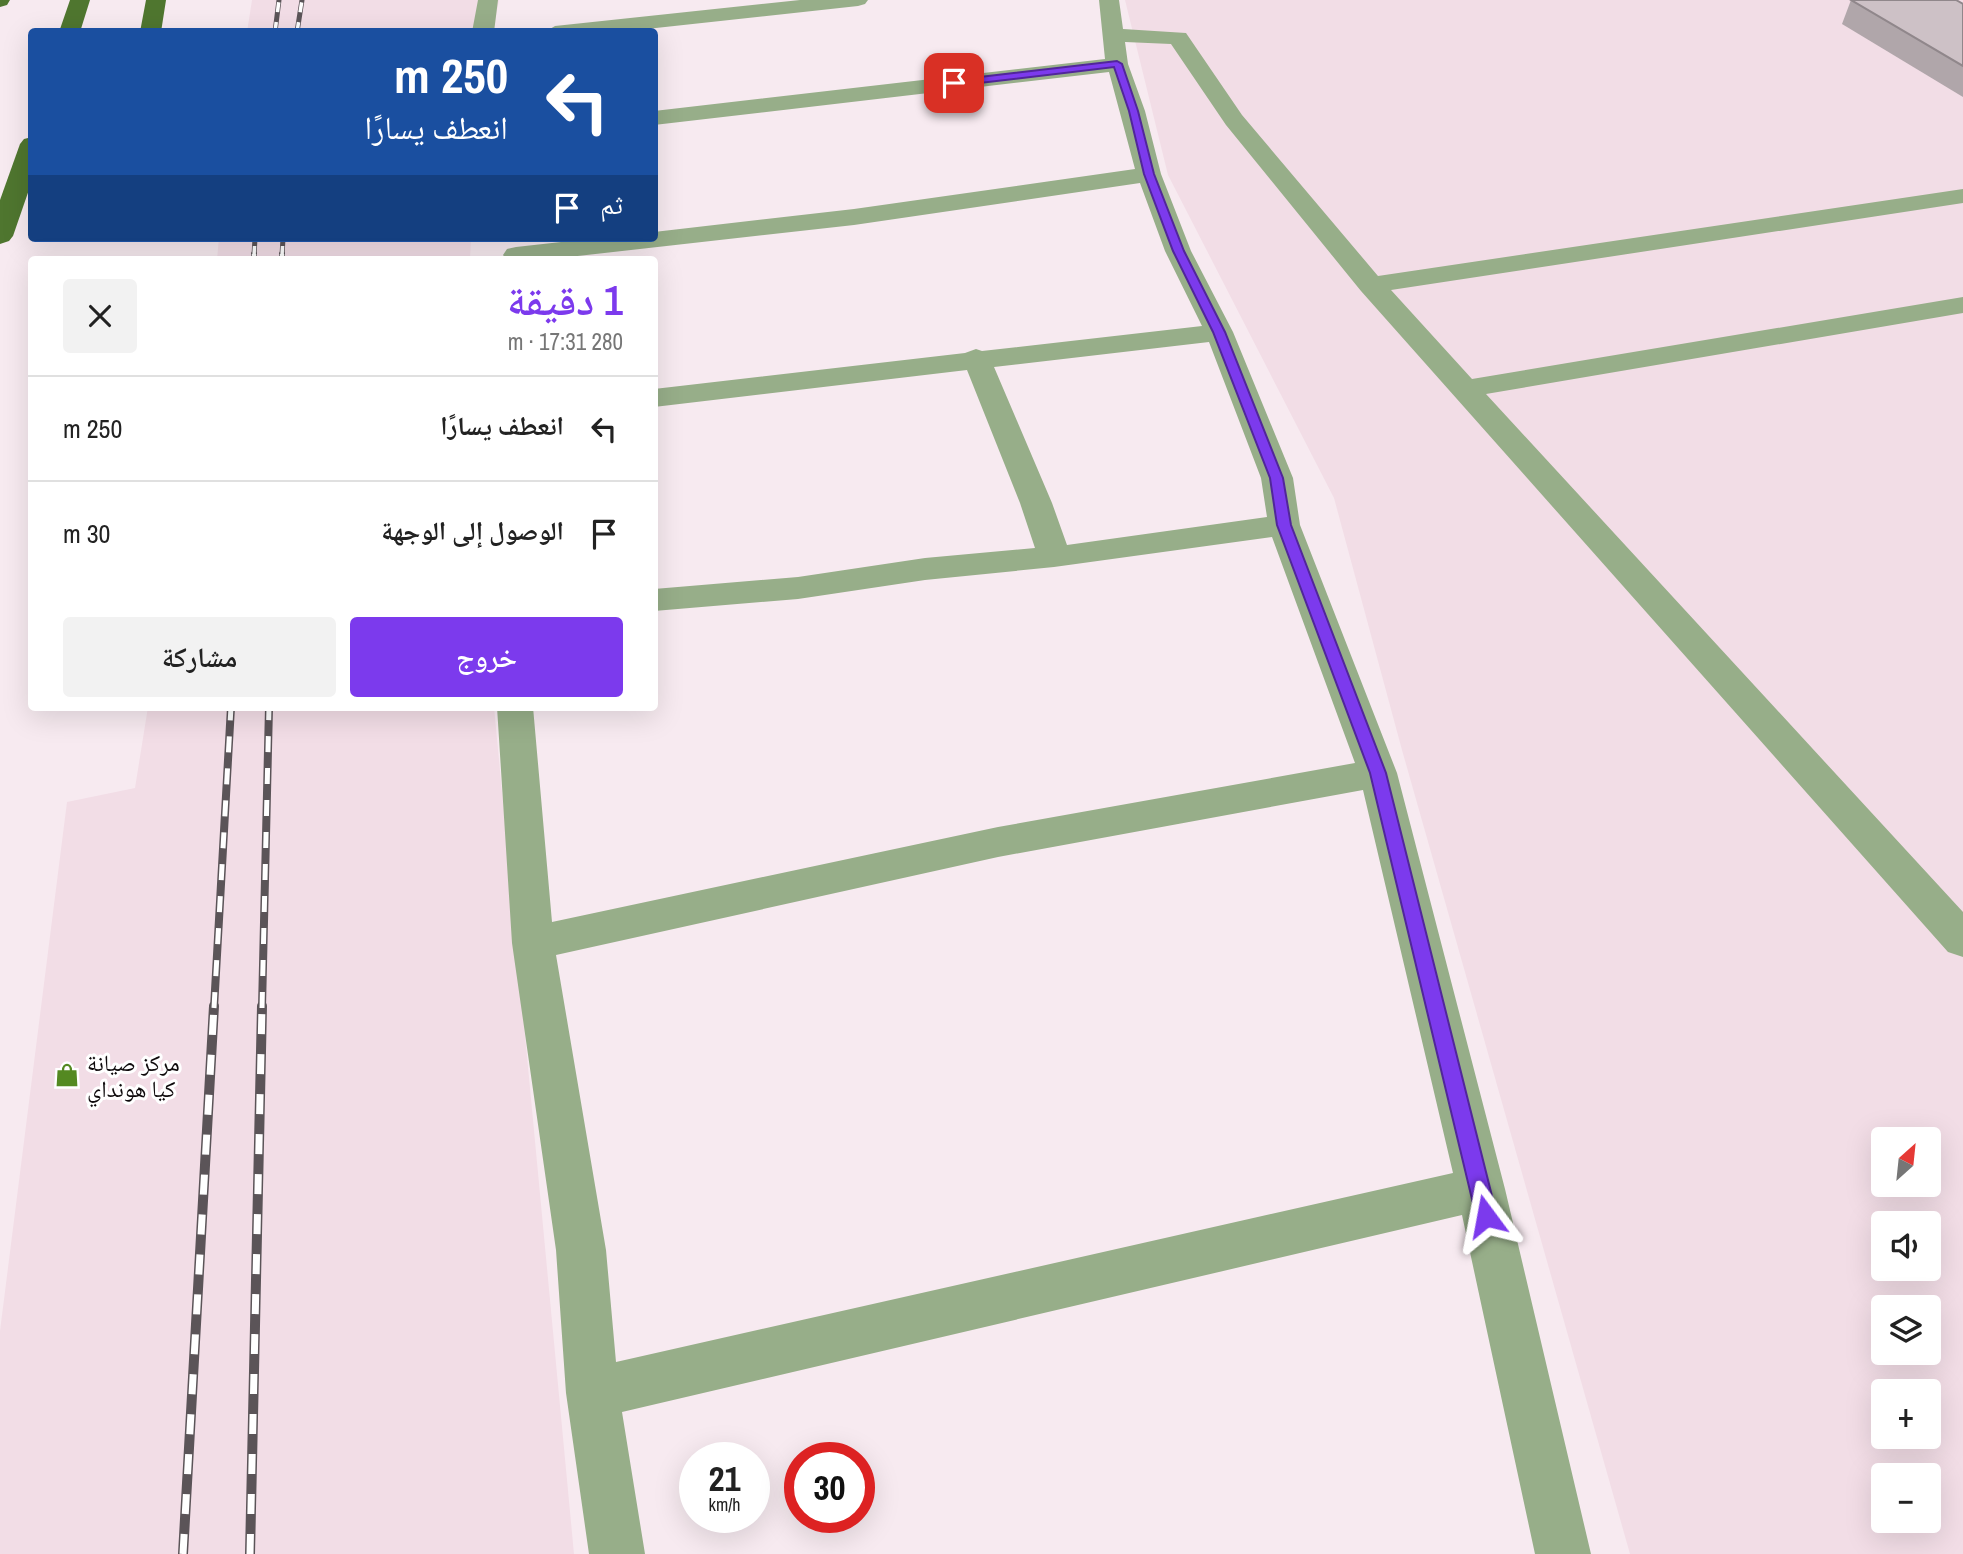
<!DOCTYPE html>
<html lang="ar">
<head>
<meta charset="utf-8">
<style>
  :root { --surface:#fff; --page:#f2f2f2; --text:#222; --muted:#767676; --line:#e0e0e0; --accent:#7c3aed }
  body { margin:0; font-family:"Archivo Narrow","Noto Naskh Arabic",sans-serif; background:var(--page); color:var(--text); direction:rtl; height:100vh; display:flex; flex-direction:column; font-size:26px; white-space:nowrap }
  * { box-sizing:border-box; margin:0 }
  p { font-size:23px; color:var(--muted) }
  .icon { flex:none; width:38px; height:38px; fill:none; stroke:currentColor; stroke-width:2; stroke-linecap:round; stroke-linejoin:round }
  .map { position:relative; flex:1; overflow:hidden; direction:ltr }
  .details { position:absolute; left:28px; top:256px; width:630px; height:455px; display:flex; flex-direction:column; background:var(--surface); border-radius:7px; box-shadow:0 7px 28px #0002; direction:rtl }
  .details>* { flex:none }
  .top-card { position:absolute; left:28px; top:28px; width:630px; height:214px; border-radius:7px; box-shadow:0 7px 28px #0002; direction:rtl; background:#1a4fa0; color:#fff; overflow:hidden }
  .needle { width:46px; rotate:27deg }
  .fabs { position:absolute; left:1871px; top:1127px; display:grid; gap:14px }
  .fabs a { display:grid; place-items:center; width:70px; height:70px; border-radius:7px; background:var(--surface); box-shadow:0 7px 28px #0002; font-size:35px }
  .speed { position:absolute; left:679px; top:1442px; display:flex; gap:14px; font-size:35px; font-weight:700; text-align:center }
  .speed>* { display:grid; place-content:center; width:91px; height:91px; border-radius:50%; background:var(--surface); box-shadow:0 7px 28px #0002; line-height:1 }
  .speed small { font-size:18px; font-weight:400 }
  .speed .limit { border:10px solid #d22; background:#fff; color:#111 }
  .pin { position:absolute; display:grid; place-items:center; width:60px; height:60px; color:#fff; margin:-30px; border-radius:14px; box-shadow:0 4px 10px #0006 }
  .me { position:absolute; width:77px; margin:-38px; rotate:347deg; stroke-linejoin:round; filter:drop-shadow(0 0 5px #0008) }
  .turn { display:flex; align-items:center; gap:24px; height:147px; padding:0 35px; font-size:32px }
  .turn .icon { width:91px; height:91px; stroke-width:2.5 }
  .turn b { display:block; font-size:49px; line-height:60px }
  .then { display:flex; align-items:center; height:66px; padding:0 35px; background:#0003; gap:14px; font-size:26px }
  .round { display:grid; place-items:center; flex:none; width:74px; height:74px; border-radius:7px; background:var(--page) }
  .headline { display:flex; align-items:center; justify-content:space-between; height:119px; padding:0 35px }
  h1 { font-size:42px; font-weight:600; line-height:52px; color:var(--accent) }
  .primary-button { display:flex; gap:14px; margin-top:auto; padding:14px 35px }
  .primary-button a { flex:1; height:80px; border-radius:7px; background:var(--accent); color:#fff; font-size:28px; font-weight:600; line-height:80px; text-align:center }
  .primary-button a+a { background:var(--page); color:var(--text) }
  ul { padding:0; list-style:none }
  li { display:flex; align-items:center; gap:21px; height:105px; padding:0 35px; border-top:2px solid var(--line) }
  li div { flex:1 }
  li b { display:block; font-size:26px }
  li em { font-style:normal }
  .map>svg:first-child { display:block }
  .built { fill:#f2dde6; fill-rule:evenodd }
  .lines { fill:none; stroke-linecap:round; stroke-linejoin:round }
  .minor { fill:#97ae89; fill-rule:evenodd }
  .major { fill:#4f762f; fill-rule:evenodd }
  .rail-far3-casing { stroke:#5b5458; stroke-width:5 }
  .rail-far2-casing { stroke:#5b5458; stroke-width:6 }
  .rail-far1-casing { stroke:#5b5458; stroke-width:8 }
  .rail-casing { stroke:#5b5458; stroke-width:10 }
  .rail-far3 { stroke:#fff; stroke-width:3.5; stroke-dasharray:10; stroke-linecap:butt }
  .rail-far2 { stroke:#fff; stroke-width:4.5; stroke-dasharray:12; stroke-linecap:butt }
  .rail-far1 { stroke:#fff; stroke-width:5; stroke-dasharray:16; stroke-linecap:butt }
  .rail { stroke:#fff; stroke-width:7; stroke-dasharray:20; stroke-linecap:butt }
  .wall { fill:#b0a6aa }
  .building { fill:#cdc1c6; stroke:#90878b; stroke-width:2 }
  .route { fill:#7c3aed; stroke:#51269a; stroke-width:2 }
  .labels { text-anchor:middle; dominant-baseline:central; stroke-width:6; stroke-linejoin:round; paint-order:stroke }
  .poi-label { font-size:23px; fill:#0e0a0c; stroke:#fff; text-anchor:start }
</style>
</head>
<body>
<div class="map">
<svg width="1963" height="1554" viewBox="0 0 1963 1554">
  <rect width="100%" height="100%" fill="#f7eaf0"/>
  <g class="built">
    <path d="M252,0H499L493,31L247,32Z"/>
    <path d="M1125,0H1963V1554H1630L1402,750L1334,498L1168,175ZM1883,1139H1928V1185H1883ZM1883,1223H1928V1269H1883ZM1883,1307H1928V1353H1883ZM1883,1391H1928V1437H1883ZM1883,1475H1928V1521H1883Z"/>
    <path d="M219,238H471L470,259H217Z"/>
    <path d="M148,707H494L574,1554H0V1331L67,802L135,788Z"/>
  </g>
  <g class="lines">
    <g class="minor">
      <path d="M478,0H498L494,32H472Z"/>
      <path d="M800,0H868L865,4L858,6L619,32H545L555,26Z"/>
      <path d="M1099,0H1119L1123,29L1186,33L1242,115L1378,276L1963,189V203L1391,290L1472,379L1963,297V313L1486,394L1963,912V957L1948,952L1361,291L1226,125L1171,44L1125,42L1128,64L1145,111L1161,174L1191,251L1233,332L1293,478L1300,525L1397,773L1505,1189L1591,1554H1535L1462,1215L622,1412L645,1554H589L566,1393L556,1250L512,943L497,707H533L552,922L998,827L1355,763L1272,537L1054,567L925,580L798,599L654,611V589L798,577L925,558L1035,548L1020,503L967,370L654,407V389L965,353L976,349L982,351L1202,326L1165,251L1140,183L854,225L551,259H506L503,255L507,249L516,247L597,238H654V232L854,209L1135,169L1109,72L654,125V111L1105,59ZM1209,342L1261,478L1267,517L1067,545L1052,503L994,367ZM1363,790L1453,1173L616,1362L606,1250L556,955L998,857Z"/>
    </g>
    <g class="major">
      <path d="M0,0H10L7,5L0,7Z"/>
      <path d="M70,0H90L80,32H59Z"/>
      <path d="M146,0H166L161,32H140Z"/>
      <path d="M32,137V181L13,236L9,241L0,244V200L20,144L24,139Z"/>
    </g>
    <g class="rail-far3-casing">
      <g id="rail-far3">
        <path d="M275,32L279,0"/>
        <path d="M297,32L302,0"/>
        <path d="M254,256L255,238"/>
        <path d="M282,256L283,238"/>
      </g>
    </g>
    <g class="rail-far2-casing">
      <g id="rail-far2">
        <path d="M254,259V254"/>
        <path d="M282,259V254"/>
      </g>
    </g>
    <g class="rail-far1-casing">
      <g id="rail-far1">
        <path d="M214,1008L231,707"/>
        <path d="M262,1008L269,707"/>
      </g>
    </g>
    <g class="rail-casing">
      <g id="rail">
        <path d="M183,1554L214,1006"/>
        <path d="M250,1554L262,1006"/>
      </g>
    </g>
    <use href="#rail-far3" class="rail-far3"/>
    <use href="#rail-far2" class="rail-far2"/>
    <use href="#rail-far1" class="rail-far1"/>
    <use href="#rail" class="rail"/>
  </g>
  <path class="wall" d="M1851,0L1963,4V97L1842,24Z"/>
  <path class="building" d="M1851,0H1956L1963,4V66Z"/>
  <path class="route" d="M1117,61L1122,64L1138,111L1154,174L1184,251L1225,332L1283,478L1291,525L1386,773L1497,1216L1494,1222L1486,1225L1479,1222L1476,1216L1370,773L1277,525L1270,478L1213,332L1173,251L1144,174L1129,111L1114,67L954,86L949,83L954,80Z"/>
  <defs>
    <g id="shop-bare" transform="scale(1.89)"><path d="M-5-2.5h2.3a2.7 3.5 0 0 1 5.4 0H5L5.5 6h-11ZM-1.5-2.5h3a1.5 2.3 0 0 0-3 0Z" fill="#548921" stroke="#fff" stroke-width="2.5" paint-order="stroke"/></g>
  </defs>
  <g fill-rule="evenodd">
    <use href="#shop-bare" x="67" y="1075"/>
  </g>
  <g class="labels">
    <g class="poi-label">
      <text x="87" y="1062">مركز صيانة<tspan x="87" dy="26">كيا هونداي</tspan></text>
    </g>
  </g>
</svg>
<div class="fabs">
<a><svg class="needle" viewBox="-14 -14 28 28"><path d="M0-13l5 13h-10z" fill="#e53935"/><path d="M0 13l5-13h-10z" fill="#767676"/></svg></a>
<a><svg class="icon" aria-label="sound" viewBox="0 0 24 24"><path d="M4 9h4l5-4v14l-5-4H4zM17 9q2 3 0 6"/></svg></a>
<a><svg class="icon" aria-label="layers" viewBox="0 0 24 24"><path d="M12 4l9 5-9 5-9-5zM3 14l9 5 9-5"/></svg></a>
<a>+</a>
<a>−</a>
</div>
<div class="speed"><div>21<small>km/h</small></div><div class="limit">30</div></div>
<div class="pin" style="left:954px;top:83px;background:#d93025"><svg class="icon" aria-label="arrive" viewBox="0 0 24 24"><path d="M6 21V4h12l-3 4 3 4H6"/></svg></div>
<svg class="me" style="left:1486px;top:1216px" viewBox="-20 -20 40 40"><path d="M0-17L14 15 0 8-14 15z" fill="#7c3aed" stroke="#fff" stroke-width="4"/></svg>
<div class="top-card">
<div class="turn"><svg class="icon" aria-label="left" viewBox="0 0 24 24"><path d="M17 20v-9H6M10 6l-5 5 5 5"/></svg><div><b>250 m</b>انعطف يسارًا</div></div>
<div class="then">ثم<svg class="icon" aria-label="arrive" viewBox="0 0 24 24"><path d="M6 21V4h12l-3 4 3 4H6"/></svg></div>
</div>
<section class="details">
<div class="headline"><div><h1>1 دقيقة</h1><p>280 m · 17:31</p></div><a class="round"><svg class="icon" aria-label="close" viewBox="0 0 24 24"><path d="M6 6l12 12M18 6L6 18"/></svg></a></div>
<ul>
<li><svg class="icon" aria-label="left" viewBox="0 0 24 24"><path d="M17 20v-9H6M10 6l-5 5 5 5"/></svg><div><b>انعطف يسارًا</b></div><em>250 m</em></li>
<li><svg class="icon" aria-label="arrive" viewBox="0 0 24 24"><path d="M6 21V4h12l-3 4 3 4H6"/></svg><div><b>الوصول إلى الوجهة</b></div><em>30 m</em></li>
</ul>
<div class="primary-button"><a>خروج</a><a>مشاركة</a></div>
</section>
</div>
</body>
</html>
